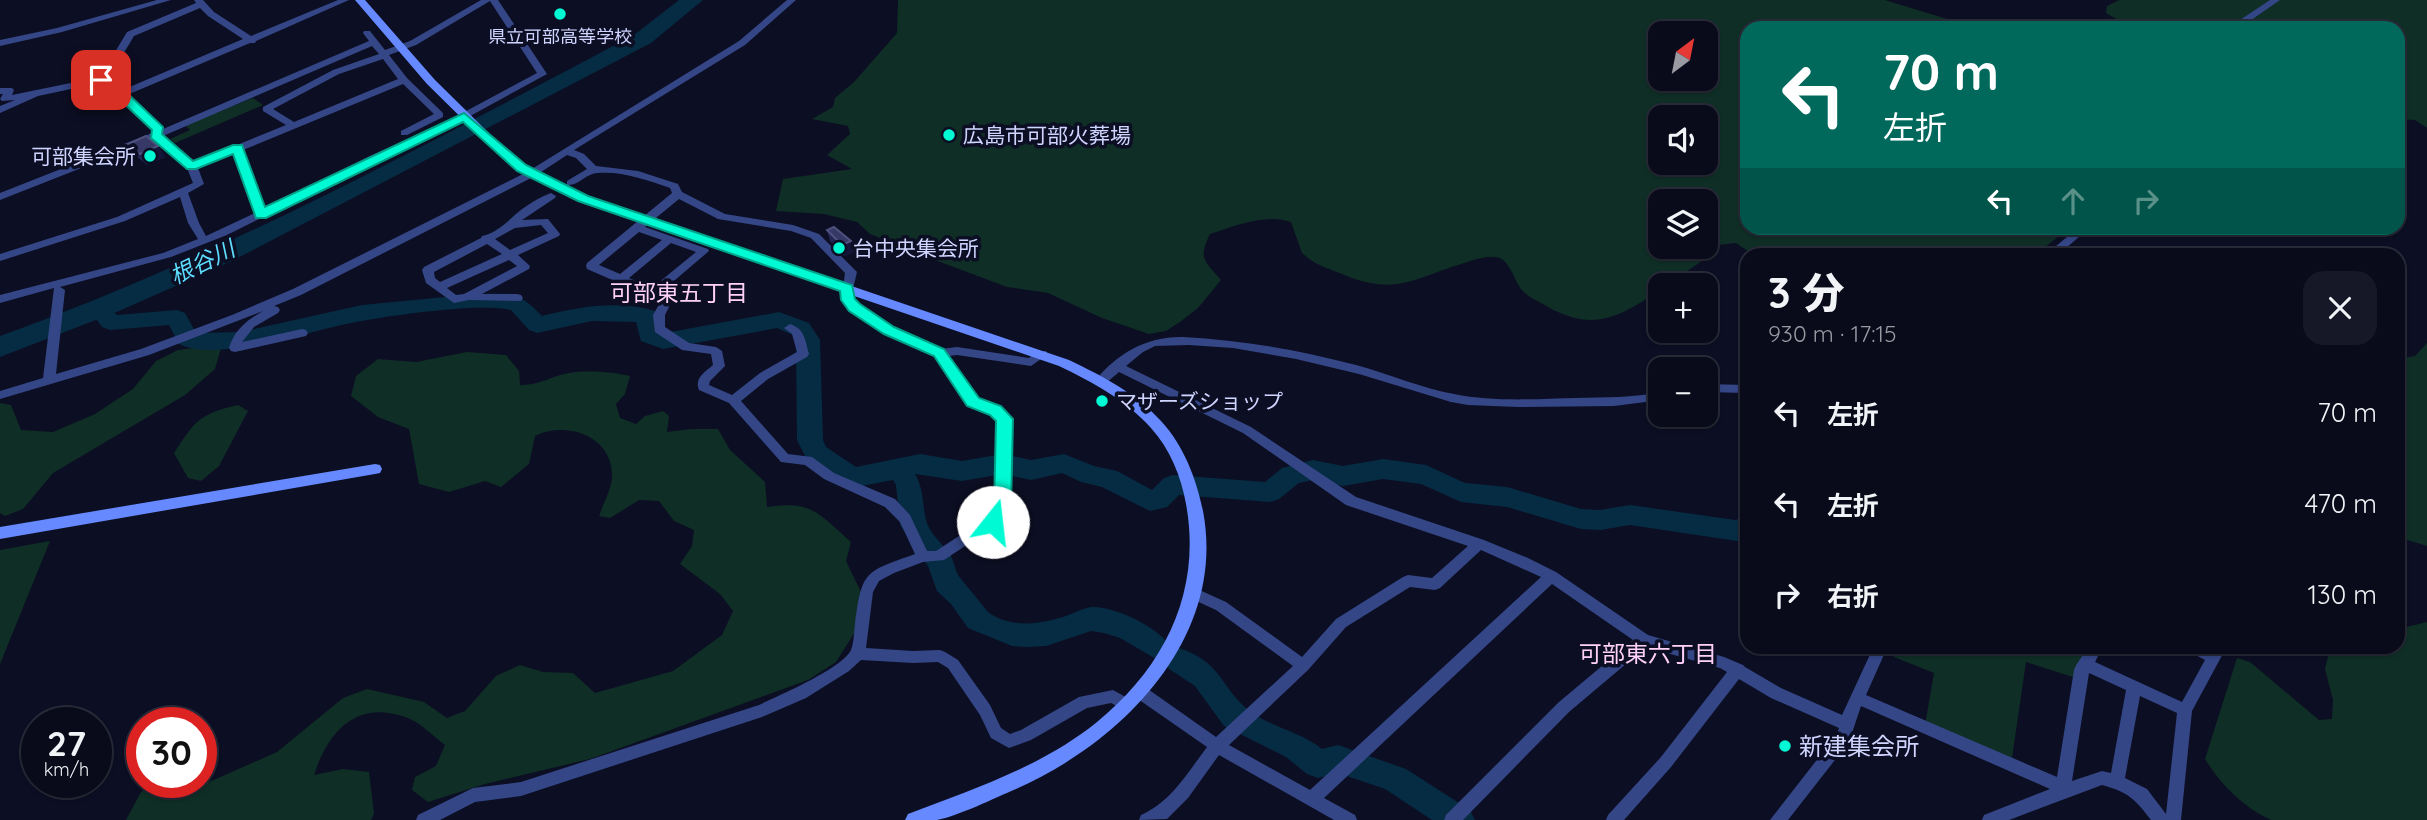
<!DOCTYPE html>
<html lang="ja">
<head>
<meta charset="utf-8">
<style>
  :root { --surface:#090a1a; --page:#171827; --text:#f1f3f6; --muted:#999aa2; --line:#292b39 }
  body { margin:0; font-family:Quicksand,"Noto Sans JP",sans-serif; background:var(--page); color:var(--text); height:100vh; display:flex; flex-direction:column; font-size:26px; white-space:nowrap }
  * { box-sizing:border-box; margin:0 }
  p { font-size:23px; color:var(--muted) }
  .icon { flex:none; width:38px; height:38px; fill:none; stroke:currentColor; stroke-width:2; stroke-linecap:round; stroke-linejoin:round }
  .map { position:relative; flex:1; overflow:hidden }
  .sheet { position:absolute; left:1740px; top:248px; width:665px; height:406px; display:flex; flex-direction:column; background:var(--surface); border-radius:21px; box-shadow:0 2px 5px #0004,0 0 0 2px var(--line) }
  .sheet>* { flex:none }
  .guide { position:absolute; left:1740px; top:21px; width:665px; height:214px; border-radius:21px; box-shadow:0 2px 5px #0004,0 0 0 2px var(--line); background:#00695c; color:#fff; overflow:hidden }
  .needle { width:46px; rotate:32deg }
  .tools { position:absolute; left:1648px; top:21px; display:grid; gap:14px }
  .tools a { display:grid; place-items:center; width:70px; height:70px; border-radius:14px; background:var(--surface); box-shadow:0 2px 5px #0004,0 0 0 2px var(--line); font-size:35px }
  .speed { position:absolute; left:21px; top:707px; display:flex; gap:14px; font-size:35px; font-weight:700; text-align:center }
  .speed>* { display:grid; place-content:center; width:91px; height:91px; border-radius:50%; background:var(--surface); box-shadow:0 2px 5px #0004,0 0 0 2px var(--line); line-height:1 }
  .speed small { font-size:18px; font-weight:400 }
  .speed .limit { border:10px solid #d22; background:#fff; color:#111 }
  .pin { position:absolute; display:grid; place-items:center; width:60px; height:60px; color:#fff; margin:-30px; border-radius:14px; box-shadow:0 4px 10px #0006 }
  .me { position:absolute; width:77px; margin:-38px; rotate:16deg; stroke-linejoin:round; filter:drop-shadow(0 0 5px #0008) }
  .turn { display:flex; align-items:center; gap:24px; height:147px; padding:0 28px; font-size:32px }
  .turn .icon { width:91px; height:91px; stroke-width:2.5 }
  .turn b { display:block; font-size:49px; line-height:60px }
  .lanes { display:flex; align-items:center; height:66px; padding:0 28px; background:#0003; justify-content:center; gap:35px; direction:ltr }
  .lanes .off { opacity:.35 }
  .round { display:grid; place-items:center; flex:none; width:74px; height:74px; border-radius:21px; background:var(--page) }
  .overview { display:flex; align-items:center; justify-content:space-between; height:119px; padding:0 28px }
  h1 { font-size:42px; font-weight:800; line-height:52px }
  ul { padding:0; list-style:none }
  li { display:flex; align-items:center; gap:21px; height:91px; padding:0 28px }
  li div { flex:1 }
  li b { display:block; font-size:26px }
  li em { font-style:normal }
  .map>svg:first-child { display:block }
  .green { fill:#0f2e25; fill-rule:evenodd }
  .water { fill:#062c43 }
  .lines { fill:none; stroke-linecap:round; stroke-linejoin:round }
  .river { fill:#062c43; fill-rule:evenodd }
  .street { fill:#344686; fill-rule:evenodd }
  .secondary { fill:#6689ff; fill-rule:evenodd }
  .wall { fill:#242653 }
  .shaded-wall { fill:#131538 }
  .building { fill:#363965; stroke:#4e517e; stroke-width:2 }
  .route { fill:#00fad3; stroke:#00a289; stroke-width:2 }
  .poi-dot { fill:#00fad3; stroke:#0c0e23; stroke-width:2.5 }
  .labels { text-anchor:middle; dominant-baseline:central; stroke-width:7; stroke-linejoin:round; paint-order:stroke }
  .far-poi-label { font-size:18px; fill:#cfd5ff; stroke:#0c0e23 }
  .poi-label { font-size:21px; fill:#cfd5ff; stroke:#0c0e23; text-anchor:start }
  .water-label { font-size:23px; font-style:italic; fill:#5dddff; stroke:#0c0e23 }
  .neighbourhood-label { font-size:23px; fill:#ffd1fa; stroke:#0c0e23 }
  .near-poi-label { font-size:24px; fill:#cfd5ff; stroke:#0c0e23; text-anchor:start }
</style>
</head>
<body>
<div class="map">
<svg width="2427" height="820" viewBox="0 0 2427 820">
  <rect width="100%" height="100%" fill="#0c0e23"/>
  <g class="green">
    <path d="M898,0H1885L1947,19L1965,28H1746V228H2069L2034,256H1755L1736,243L1718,245L1699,263L1667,285H1661V289C1622,316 1594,333 1548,307C1540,302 1527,297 1521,289C1514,280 1510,259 1496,257C1486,256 1474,260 1464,263C1414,278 1396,297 1342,274C1330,269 1318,266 1308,258L1302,253L1291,222C1266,213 1234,226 1210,234C1198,259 1204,260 1221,280L1198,308L1180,322L1166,331L1149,334L1102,318L1048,293L1007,287L927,257L870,234L857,222L824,214L776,211L783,179L852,169L827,155L850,134L848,126L812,119L833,107L835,98L854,82L897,33ZM1661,33H1706V79H1661ZM1706,117V163H1661V117ZM1706,201V247H1661V201Z"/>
    <path d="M2119,0H2427V128L2415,120L2398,119V28H2131L2106,13L2107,6Z"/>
    <path d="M253,98L263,105L175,143L170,139L190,130L185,125Z"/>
    <path d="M2427,343V546L2398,537V359L2415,356Z"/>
    <path d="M209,346L221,348L215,369L185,395L53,473L23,509L5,516L0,513V403L11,405L21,430L53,432L95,414L133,389L156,361L178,350Z"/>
    <path d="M467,352L506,355L519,371L520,385C542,385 550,376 569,373C587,370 612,372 630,376L625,394L616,404L620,418L636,424L645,416L663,411L669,416L667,432L691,429H718L730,450L765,482L767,507C812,500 818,513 851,542L846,561L861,592L855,632L836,662L808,680L590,759L485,784L428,802L412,790L415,777L436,766L445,745C434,737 422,724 410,719C359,698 329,729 314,775L343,769L369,772L374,813L371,820H126L141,792L157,782H209L277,752L343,698L367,689L424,702L447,718L465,711L496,676L520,665L543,672L573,673L595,693L673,671L722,635L733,611L720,594L680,564L692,546L694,530L674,521L659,501L639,500L610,518L599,516C603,504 613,486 612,474C611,435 565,421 535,436L529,464L501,487L485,481L449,492L419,484L409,429L378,417L351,396L356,376L378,359L416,362Z"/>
    <path d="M238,405L248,411L219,466L201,481L188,478L174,453C195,421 199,414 238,405Z"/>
    <path d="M50,541L0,664V550Z"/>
    <path d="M2427,622V820H2271C2243,807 2221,785 2205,759L2237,658L2250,662L2319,720L2332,719L2333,700L2325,669L2330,648H2398V629Z"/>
    <path d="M1895,648H2091L2073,677L2026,662L2012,758L1925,725L1934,673L1894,657Z"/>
  </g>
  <path class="water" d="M679,0H703L651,43L230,262L119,311L0,357V336C218,258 429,143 634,35Z"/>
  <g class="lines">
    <g class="river">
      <path d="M476,294C510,294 518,290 542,316C580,307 617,300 655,311L660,331L665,333L779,312L809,323L820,340L823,440L826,447L856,467L920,454L962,461L1003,454L1031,460L1064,454L1094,466L1117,471L1152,490L1164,478L1173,475L1265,482L1282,468L1313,460L1343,466L1383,459L1426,465L1465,483L1507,487L1581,509L1600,510L1630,505L1735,520L1746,517V538L1737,541L1630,525L1600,530L1581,529L1507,507L1461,502L1421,484L1383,479L1343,486L1313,480L1299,483L1279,499L1270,502L1179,495L1167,507L1150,511L1102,487L1081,482L1062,473L1031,480L1003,474L962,481L915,474C924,489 922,503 926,520C929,533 943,544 950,555C954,561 955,569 958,575C959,577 987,610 988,612C1011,629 1042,624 1066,616C1074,613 1083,608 1092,607C1114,606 1161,628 1170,647L1166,656L1156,659L1120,638L1104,633L1091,631L1046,646L1026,647L1012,646L968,628L951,604L937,591L928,566L900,525L896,485L893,480L856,487L843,484L834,481L807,460L797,440L796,340L793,335L777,328L663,349L641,341L636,322L592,321L537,333L529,330L511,310C479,303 396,315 362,321C316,328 219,364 179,344L169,325L110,330L102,327L90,310L93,305C105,301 109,305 117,315L177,310L185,313L196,333L240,332L362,305Z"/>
      <path d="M1179,648C1221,662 1219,684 1246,708C1268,727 1300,731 1322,749L1338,745L1406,769L1470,810L1475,820H1432L1385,789L1338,773L1318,778L1307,774L1286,757L1224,726L1195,686L1169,669L1165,660L1169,651Z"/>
    </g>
    <g class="street">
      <path d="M157,0H171L62,32L0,46V40L57,28Z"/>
      <path d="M194,0H203L214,12L251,36L338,0H349L256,41L255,43H250L127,95L163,129L369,41L363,33L364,31H370L385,50L410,41L481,0H498L547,74L419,144L411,145L378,160L227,235L171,257L60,287L65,290L56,374L141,349L232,315L293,289L527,172L739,41L787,0H796L745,45L574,150L584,154L596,166L638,171L678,184L682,192L725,214L793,225L819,234L857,272L853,289L854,299L867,313L880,320L941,349L957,347L1029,358L1038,351H1046L1048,354L1031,366L957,355L949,356L977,398L1005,413L1011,419L1010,508L1004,520L944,560L923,562L894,573L879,581L873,592L866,648L913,651L940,650L945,652L958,660L990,705L1001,728L1010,734L1021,730L1079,697L1113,690L1131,700L1133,705L1131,710L1126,711L1111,703L1087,708L1031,740L1009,748L991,738L980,715L948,668L938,662L913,663L861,660L849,671L806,698L762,717L521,796L475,802L440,820H416L418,815L473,788L521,782L759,705C778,696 843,668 851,650C854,643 854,631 855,624C862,570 865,572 915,554L900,522L885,507L824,479L805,465L781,462L729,403L699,390C694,378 705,372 713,365L711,354L682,350L655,332L653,315L661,301L587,269L586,266L587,263L672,193L670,188C647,180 622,171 598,173C586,173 579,186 567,185V181L587,169L576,158L567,155L535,176L301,295L274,306L278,307L280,310L278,313L254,327L242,342L302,329L306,330L308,333L306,336L235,352L231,351L229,348C234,330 247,320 263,311L149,355L0,399V391L43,378L54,288L0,303V295L163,253L198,239L188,223L180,197L125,221L0,261V254L117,217L193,183L187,168L155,139L0,200V193L152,133L153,130L118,96L111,95L99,83L38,96L0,113V106L15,100L2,101L0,99L3,94H0V88H12L14,90L12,95L100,77L127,32L196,3ZM490,1L537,73L414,139L406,140L370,156L264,209L243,150L403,84L434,114L401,131V135H407L443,117V113L407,78L389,55L416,45ZM200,8L208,16L243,39L120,91H117L107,81L134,36ZM372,46L379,54L333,70L263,107V111L286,125L193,163L163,136ZM383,59L398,79L294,122L273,109L339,74ZM234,153L255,213L206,236L199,223L188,193L204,184L198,168ZM679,199L718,219L791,231L811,238L845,273L842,296L849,310L872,326L935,356L944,366L960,393L969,404L999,421L996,508L994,513L936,551H927L910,515L895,499L834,473L812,457L788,454L741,401L768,379L807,357L809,354C805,340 805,329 790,324L784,328L792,334L797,352L760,373L732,395L709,385L710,381L725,366L722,351L716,347L689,343L665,327V315L673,299L661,292L709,251L708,249L645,227ZM639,232L662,240L620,274L599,265ZM671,243L696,252L652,288L629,278Z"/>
      <path d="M2270,0H2280L2244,25L2243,28H2235L2237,22Z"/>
      <path d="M551,193L556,196L555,198L522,220L548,219L560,234L559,236L518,255L530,266L529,269L482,294H517L521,295L523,298L521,301L469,300L454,303L426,283L422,270L424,267L481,238L482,236C496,233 506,223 516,214C525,206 540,197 551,193ZM541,225L548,233L510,250L495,239L515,228ZM487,244L502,254L440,282L435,278L434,272ZM509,260L517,266L464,294L456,295L447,288Z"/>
      <path d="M2078,228H2089L2057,256H2044Z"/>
      <path d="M1183,337C1242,340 1299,350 1356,365C1389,374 1421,388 1454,394C1493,402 1536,399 1576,398C1605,397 1633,398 1661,392V400L1614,406L1518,407L1468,405L1451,402L1359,374L1296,359L1233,348L1189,345L1155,346L1143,352L1126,366L1251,427L1356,497L1484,540L1528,558L1556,572L1648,635L1724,657L1743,665L1745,667L1781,688L1842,715L1873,648H1887L1866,695L2057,777L2074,670C2077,662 2083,656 2088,648H2102L2095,662L2182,702L2205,660L2190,652L2188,648L2211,649L2226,648L2192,711L2181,820H2151C2135,799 2128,792 2102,785L2009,820H1982L1984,815L2050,789L1861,706L1849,742L1788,820H1770L1837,734L1839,728L1771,698L1739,679L1671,767L1624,820H1606L1608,815L1661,757L1727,672L1720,668L1646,647L1569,712L1463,820H1444L1446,815L1559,702L1633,640L1552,584L1324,798L1355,815L1357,820H1334L1219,755L1188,798L1167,819L1139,820L1141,815C1171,802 1188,772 1207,747L1135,697L1133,692L1135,687L1140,686L1145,687L1216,737L1293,666L1216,610L1190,598L1188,594L1190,590L1195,588L1226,602L1302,657L1336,619L1403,577L1408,575L1432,578L1468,546L1346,505L1243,433L1119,372L1105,384L1101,385L1095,381C1117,353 1148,336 1183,337ZM1481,550L1541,577L1310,790L1229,745L1308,670L1346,627L1410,587L1435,590L1440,588ZM2089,673L2126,690L2111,773L2102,771L2072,781ZM2140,696L2177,713L2166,814L2147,789L2125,778Z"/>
      <path d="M1706,384L1746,385V393L1706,392Z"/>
    </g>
    <g class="secondary">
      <path d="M355,0H365L435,80L497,141L535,172L587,196L1069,360C1102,376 1136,393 1161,421C1184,446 1196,478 1203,511C1227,637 1123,742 1016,789C995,798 958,816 937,820C927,820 915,820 905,820L908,814C974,789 1041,767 1097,722C1165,667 1202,591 1186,504C1181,476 1170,449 1151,428C1126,400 1092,382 1059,366L579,202L527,176L489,145L427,84Z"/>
      <path d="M375,464L380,465L382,469L380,473L375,474L0,539V527Z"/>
    </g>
  </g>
  <g class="wall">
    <path d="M128,144L158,146L165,157L147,165L135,155Z"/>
    <path d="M827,230L851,241L853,252L845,256L830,241Z"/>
  </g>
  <g class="shaded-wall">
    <path d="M158,146L165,157L147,165L140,154Z"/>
    <path d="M851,241L853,252L845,256L842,245Z"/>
  </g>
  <g class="building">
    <path d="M146,136L158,146L140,154L128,144Z"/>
    <path d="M834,227L851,241L842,245L827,230Z"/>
  </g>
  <path class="route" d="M101,77L118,90L126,92L163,127L162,134L193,161L233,145H242L265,207L464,113L526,165L588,196L852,285L855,299L860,304L894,327L944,349L979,398L1001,406L1013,419L1011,508L999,527H987L984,522L994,507L996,421L990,415L967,406L934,356L884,334L849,311L841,300L840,291L578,201L517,171L463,122L266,218H256L233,154L196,169H187L151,138L152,130L117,97C108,95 101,88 95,80Z"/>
  <g class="poi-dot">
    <circle cx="560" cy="14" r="7"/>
    <circle cx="949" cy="135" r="7"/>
    <circle cx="150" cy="156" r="7"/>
    <circle cx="839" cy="248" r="7"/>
    <circle cx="1102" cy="401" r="7"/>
    <circle cx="1785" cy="746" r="7"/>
  </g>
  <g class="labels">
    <g class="far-poi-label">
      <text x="560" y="36">県立可部高等学校</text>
    </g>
    <g class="poi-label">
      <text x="963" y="135">広島市可部火葬場</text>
      <text x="136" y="156" text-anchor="end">可部集会所</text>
      <text x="853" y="248">台中央集会所</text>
      <text x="1116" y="401">マザーズショップ</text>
    </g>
    <g class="water-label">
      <text transform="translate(202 262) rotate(-26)">根谷川</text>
    </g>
    <g class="neighbourhood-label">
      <text x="679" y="292">可部東五丁目</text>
      <text x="1648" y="653">可部東六丁目</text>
    </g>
    <g class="near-poi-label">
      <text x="1799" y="746">新建集会所</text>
    </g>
  </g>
</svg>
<div class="tools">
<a><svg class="needle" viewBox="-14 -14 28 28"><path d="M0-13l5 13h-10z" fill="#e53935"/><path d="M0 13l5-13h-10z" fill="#999aa2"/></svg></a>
<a><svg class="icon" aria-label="sound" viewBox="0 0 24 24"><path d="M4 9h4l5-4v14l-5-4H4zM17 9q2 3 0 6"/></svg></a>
<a><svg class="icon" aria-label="layers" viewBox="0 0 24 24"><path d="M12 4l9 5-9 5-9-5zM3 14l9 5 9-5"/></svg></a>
<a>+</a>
<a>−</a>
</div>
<div class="speed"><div>27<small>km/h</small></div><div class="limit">30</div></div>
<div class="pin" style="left:101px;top:80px;background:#d93025"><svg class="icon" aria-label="arrive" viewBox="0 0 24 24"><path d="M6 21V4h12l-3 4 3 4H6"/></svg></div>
<svg class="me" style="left:993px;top:522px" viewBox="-20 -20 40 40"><circle r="19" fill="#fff"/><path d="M0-13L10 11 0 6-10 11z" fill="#00fad3"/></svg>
<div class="guide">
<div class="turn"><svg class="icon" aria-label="left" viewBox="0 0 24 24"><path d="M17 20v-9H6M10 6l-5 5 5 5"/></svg><div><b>70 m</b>左折</div></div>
<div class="lanes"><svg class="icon" aria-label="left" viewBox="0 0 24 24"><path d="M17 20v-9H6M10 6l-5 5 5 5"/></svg><svg class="icon off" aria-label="ahead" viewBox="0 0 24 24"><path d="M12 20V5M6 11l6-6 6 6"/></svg><svg class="icon off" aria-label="right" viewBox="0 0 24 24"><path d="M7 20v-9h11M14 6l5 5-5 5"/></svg></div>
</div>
<section class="sheet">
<div class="overview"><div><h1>3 分</h1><p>930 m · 17:15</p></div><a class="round"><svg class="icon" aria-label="close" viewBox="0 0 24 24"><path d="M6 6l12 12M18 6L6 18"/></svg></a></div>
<ul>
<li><svg class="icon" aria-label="left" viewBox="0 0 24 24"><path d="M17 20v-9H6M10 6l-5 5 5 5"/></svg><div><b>左折</b></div><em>70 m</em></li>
<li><svg class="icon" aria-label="left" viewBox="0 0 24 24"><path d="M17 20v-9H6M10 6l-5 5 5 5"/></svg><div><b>左折</b></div><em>470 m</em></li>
<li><svg class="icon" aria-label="right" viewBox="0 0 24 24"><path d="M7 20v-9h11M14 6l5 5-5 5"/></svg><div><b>右折</b></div><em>130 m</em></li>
</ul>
</section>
</div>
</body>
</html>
